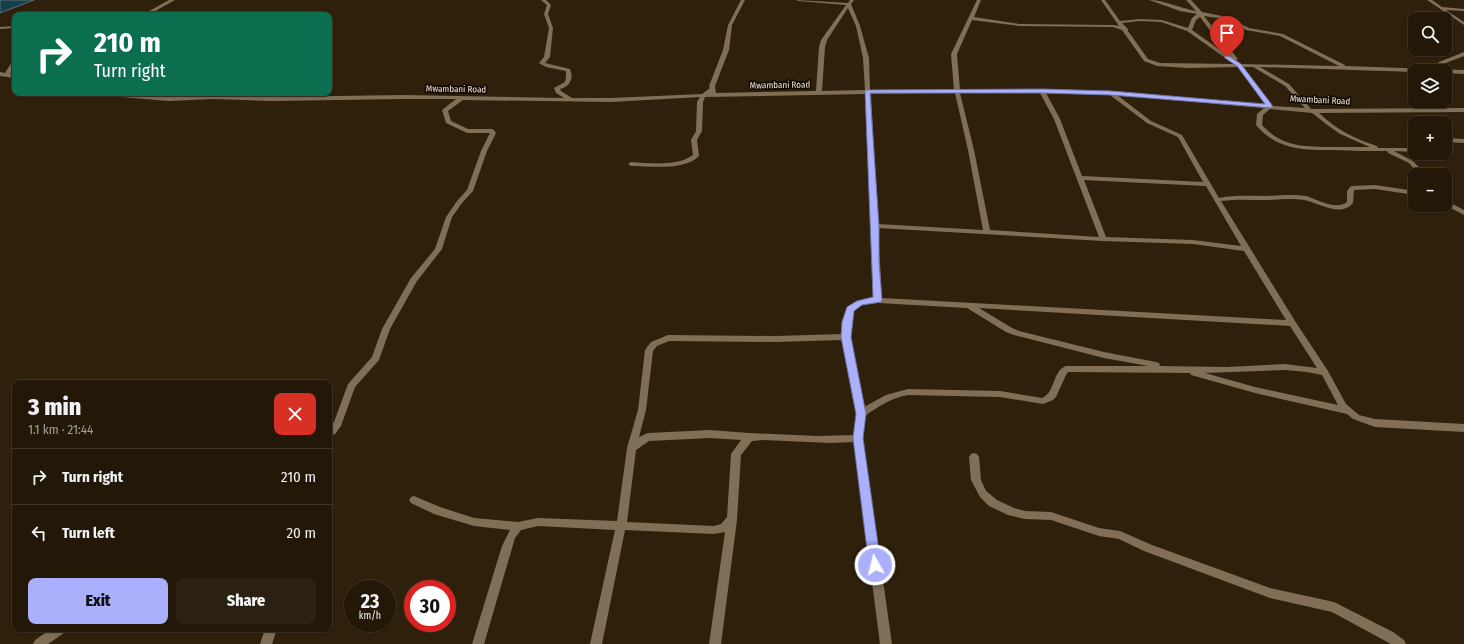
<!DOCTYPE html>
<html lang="en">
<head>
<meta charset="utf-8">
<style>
  :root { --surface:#231808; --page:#2b2112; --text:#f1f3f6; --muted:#a3a09c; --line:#403729; --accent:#aab0fb }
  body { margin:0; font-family:"Fira Sans Condensed",sans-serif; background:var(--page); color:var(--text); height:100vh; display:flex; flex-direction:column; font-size:15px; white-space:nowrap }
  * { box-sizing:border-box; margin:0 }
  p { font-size:13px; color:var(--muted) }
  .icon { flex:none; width:22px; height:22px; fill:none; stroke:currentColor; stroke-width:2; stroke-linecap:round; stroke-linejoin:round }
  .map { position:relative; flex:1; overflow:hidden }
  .side { position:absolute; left:12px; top:380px; width:320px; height:252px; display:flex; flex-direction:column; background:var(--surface); border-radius:8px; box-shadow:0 1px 3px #0004,0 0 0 1px var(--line) }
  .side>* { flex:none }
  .guide { position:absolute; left:12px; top:12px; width:320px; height:84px; border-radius:8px; box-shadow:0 1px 3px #0004,0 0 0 1px var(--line); background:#0b6e4f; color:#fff; overflow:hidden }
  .fabs { position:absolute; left:1408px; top:12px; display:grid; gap:8px }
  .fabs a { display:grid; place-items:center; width:44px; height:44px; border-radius:8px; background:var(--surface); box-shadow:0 1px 3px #0004,0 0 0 1px var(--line); font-size:20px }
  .speed { position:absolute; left:344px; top:580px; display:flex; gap:8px; font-size:20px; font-weight:700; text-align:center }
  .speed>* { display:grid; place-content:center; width:52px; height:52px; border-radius:50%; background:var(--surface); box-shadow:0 1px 3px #0004,0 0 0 1px var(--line); line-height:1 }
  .speed small { font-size:10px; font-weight:400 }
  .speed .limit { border:6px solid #d22; background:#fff; color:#111 }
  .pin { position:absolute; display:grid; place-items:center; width:34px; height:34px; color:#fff; margin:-41px -17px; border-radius:50% 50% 50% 0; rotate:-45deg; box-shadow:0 0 4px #0007 }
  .pin .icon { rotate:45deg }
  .me { position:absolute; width:44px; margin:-22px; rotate:352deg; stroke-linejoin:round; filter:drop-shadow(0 0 3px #0008) }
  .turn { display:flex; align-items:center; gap:14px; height:84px; padding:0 16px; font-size:18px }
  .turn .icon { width:52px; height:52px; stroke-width:2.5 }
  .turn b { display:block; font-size:28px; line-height:34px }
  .round { display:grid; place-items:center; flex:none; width:42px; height:42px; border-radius:8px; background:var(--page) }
  .head { display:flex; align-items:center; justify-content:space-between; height:68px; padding:0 16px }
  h1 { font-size:24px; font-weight:800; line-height:30px }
  .primary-button { display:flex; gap:8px; margin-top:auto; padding:8px 16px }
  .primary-button a { flex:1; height:46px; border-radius:8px; background:var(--accent); color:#111; font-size:16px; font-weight:800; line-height:46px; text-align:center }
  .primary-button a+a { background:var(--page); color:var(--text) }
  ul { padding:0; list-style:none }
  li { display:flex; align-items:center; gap:12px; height:56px; padding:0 16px; border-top:1px solid var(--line) }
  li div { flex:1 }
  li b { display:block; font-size:15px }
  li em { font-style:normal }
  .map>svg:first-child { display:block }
  .water { fill:#183f4c; stroke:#587176 }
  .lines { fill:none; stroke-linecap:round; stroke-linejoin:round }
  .street { fill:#806e57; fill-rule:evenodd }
  .route { fill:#aab0fb; stroke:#6e72a3 }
  .labels { text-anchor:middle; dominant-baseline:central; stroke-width:3.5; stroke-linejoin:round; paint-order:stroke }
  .far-street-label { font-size:9px; fill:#efe5d8; stroke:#120b04 }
</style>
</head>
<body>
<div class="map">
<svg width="1464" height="644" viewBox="0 0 1464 644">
  <rect width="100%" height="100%" fill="#2f200b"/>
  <path class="water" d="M0,0H34L0,13Z"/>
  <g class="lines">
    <g class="street">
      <path d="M169,0H175L148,15H142Z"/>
      <path d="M541,0H546L551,5L548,14L553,28L550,57L545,63L570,69C574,79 570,86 560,89L561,91L572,98H611L702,94L710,88L709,86L723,50L728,25L741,0H745L732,25L729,50L715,86L716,93L816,91L819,47L821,40L846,5L798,1L796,0L848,3L850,0H854L851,4L860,26L869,58L870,90H954L951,54L977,0H981L974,17L1019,24L1113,25L1119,26L1101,0H1105L1120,21L1140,19L1162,20L1188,28L1192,18L1197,14L1180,11L1149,0C1164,0 1180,8 1196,11L1186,0H1191L1202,12L1227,17L1249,28L1283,34L1345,65V66L1432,69L1439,62L1464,52V56L1443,64L1438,69L1464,70V74L1445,73V71L1415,72L1260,67L1289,84L1311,109L1464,108V112L1319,113C1336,129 1355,139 1377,146L1378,148H1415V152L1394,151L1413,161L1426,175H1419L1409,163L1388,153L1387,151C1370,151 1352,151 1335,150C1304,150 1278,151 1256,125L1257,114L1264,108L1117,95L1151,121L1182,135L1219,198C1234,195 1250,196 1265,196C1279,196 1292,194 1306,196C1317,199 1336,211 1347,202V191L1350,187L1352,186L1375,185L1415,191V195L1375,189L1354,190L1353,203C1340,218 1320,203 1304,200C1291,198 1278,200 1264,200C1250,200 1236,199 1221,201L1295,321L1328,371L1346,404L1359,415L1375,419L1464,424V432L1375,427L1353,419L1347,414L1255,393L1191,375L1190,373L1068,372L1066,375L1056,397L1053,400L1043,404L1000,397L908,395C891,398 879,406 865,416L863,438L892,644H880L854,442L831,443L763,440L752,441L741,455L737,520L721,644H709L725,532L714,534L625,530L602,644H590L615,530L538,526L521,530L515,538L484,644H472L502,546L510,530L474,526L434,514L411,503L409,500L411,497L414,496L440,507L474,518L518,522L538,518L617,521L627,448L638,410L645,350L651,342L668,335L776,336L842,334L843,322L847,307L857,301L874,298L865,94L705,97L703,102L702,131L697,140L699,156C685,171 650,166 631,166L628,164L631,162C650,163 676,167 693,155L691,140L696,131L697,102L700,97L611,102L463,100L448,111L451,121L468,129H492L494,130L496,133L487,151L473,191L462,203L452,217L442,249L417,281L390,329L379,360L355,387L341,426L335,434L329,436V428L334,422L348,384L372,357L382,329L411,278L435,249L446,217L457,201L467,190L481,151L490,133H467L446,123L442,110L456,99H402L272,101L213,99L169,101L96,95L93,93H116L169,97L213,95L272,97L402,95L564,98L556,93L554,88L565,82L566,77V71L546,67L539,63L544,57L549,28L544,14L547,5ZM848,8L856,26L863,58L865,90L822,91L825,47L827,40ZM1204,16L1224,19L1246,30L1280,36L1339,66L1240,64L1236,60L1238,59L1237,58ZM1200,17L1230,57L1192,30L1196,20ZM972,20L1019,26L1113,27L1122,30L1144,61L1157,66L1188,68L1238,67L1266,105L1111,91L1042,89L960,90L957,54ZM1140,21L1161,22L1187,31L1234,64L1160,63L1148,59L1128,31V29L1122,23ZM1243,67H1253L1285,86L1305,108L1273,106ZM955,93L968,150L983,230L878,224L871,94ZM960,93H1040L1054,119L1099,237L990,230L974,150ZM1046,93L1110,95L1147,123L1178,137L1203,182L1082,176L1060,119ZM1270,109L1312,113L1326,124L1340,134L1370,147C1355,147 1341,147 1327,147C1299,146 1282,146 1262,125L1263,115ZM1084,180L1206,186L1241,246L1193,240L1106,237ZM878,228L1103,241L1193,244L1244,251L1286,320L882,298ZM878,303L967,308L1006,332L1014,335L1104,358L1148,366H1066C1052,371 1056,392 1042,398L1000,391L908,389L886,395L864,407L850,337L851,322L854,310L862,305ZM979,308L1290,326L1317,368L1285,364L1227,367L1159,366L1160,365L1159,363L1156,362L1104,352L1019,331L1012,328ZM842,340L857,414L854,435L817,436L749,433L710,430L648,433L639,437L646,410L653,351L657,346L669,341L776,342ZM1285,370L1307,372L1322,375L1338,405L1255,387L1205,373ZM710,438L741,440L731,454L727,517L721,524L714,526L627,522L636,450L649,441Z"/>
      <path d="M1427,0H1432L1442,7L1464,9V11L1446,10L1464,22V25Z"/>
      <path d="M15,26V28L0,29V27Z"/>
      <path d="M15,59V65L10,74H15V78L0,76V72L5,73L13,60Z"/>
      <path d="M1445,138L1464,139V143L1445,142Z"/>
      <path d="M1445,148H1451L1454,150L1451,152H1445Z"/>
      <path d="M1445,200L1464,210V215L1445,205Z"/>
      <path d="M974,453L977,454L979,457L981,480L986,491L997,500L1014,508L1025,511L1051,512L1099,528L1120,531L1152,545L1270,588L1334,602L1393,632L1404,640L1406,644H1391L1332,612L1270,598L1144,551L1119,539L1099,536L1051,520L1025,519L1008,515L989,506L980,497L971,480L969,457L971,454Z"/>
      <path d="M51,629H66L64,633L48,644H33L35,640Z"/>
      <path d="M265,629H277L272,644H260Z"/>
    </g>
  </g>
  <path class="route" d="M1227,55L1241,64L1272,105V108L1111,95L1042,93H870L879,226V263L882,300L881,302L862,305L854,311L851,337L866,414L863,438L881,565L880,569L875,570L871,569L869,565L853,438L856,414L841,337L842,322L847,307L857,301L873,297L865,90L1042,89L1111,91L1265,104L1237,66L1225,58L1224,57Z"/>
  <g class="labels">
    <g class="far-street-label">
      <text transform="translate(780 85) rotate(-1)">Mwambani Road</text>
      <text transform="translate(456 89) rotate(1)">Mwambani Road</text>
      <text transform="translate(1320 100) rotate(3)">Mwambani Road</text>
    </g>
  </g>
</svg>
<div class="fabs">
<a><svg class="icon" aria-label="search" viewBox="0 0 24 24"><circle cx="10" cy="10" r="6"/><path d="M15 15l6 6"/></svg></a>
<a><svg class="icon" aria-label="layers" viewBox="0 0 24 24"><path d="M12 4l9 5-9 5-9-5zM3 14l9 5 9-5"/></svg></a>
<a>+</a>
<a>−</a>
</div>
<div class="speed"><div>23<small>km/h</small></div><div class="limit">30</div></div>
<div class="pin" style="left:1227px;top:57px;background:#d93025"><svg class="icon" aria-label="arrive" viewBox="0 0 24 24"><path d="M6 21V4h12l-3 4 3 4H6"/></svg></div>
<svg class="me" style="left:875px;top:565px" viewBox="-20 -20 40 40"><circle r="17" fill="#aab0fb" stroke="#fff" stroke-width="3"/><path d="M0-11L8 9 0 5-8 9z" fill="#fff"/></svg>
<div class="guide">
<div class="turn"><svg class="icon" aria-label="right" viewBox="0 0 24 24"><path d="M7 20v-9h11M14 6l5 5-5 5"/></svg><div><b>210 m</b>Turn right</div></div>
</div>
<section class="side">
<div class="head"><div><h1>3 min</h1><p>1.1 km · 21:44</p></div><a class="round" style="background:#d93025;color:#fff"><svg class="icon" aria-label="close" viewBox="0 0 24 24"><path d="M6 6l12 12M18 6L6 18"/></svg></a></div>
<ul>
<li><svg class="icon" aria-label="right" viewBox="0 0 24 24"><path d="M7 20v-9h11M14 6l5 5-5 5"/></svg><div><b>Turn right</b></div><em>210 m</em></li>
<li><svg class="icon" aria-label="left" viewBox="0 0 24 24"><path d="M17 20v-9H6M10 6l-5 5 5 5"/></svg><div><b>Turn left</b></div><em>20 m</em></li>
</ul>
<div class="primary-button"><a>Exit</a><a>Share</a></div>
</section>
</div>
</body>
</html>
